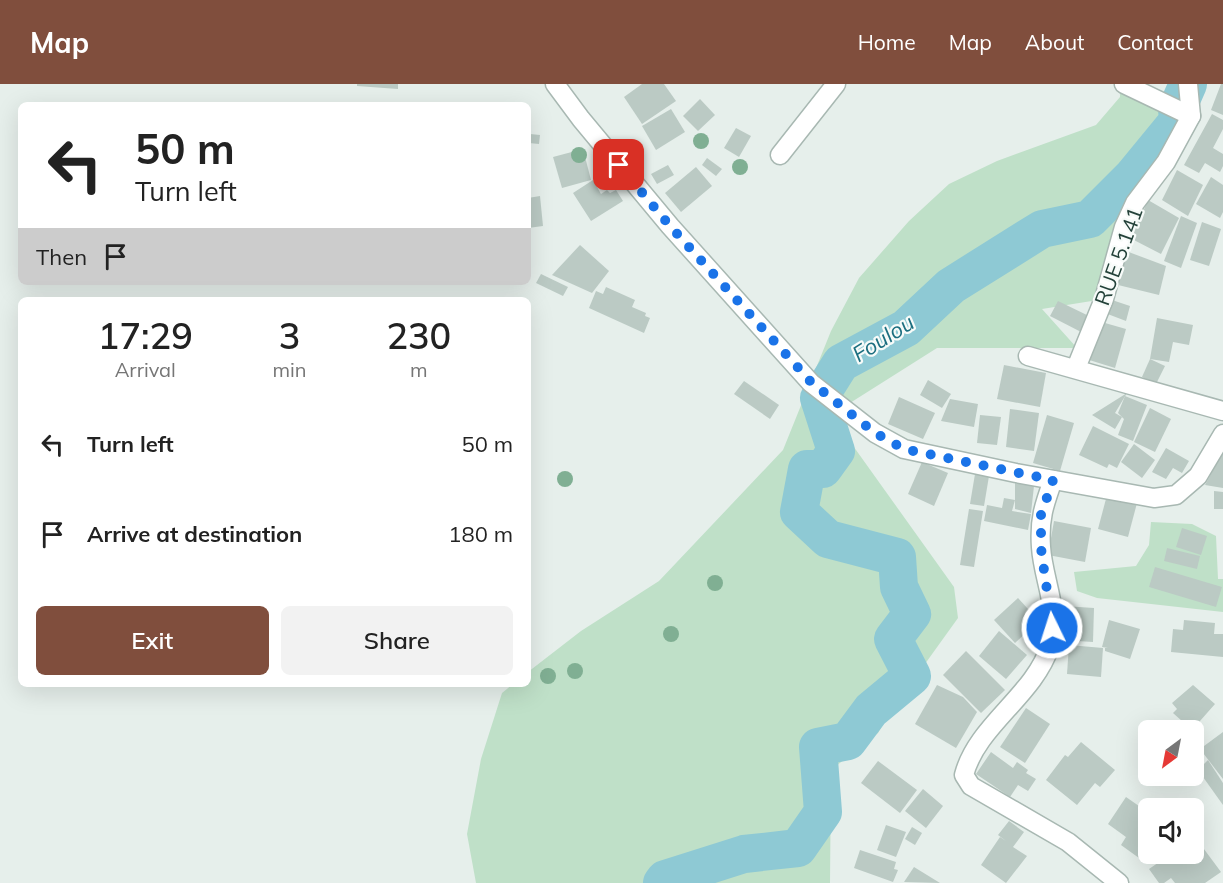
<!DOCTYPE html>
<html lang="en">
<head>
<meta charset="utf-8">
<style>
  :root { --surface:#fff; --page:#f2f2f2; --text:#222; --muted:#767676; --accent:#804e3d }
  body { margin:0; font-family:Mulish,sans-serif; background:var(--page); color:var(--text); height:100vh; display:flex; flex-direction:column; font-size:22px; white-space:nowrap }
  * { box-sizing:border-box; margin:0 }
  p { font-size:20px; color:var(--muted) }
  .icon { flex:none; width:33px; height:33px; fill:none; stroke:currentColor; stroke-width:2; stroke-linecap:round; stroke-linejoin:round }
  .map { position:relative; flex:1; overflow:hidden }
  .drawer { position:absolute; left:18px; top:213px; width:513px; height:390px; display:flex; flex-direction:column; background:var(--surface); border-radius:9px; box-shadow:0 6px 24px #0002 }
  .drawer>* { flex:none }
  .guide { position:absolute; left:18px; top:18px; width:513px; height:183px; border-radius:9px; box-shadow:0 6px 24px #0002; background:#fff; color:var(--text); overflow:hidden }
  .needle { width:39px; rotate:212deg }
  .buttons { position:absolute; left:1138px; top:636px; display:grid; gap:12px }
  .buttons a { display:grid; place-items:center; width:66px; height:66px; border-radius:9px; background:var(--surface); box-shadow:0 6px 24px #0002; font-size:30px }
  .pin { position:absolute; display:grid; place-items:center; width:51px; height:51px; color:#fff; margin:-26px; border-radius:12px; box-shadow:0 3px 9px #0006 }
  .me { position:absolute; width:66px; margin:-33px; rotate:356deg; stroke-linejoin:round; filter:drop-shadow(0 0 4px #0008) }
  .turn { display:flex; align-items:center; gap:21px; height:126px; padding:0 18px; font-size:27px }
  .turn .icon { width:78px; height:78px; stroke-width:2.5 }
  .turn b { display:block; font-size:42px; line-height:51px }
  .then { display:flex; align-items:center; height:57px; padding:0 18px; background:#0003; gap:12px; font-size:22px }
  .eta { display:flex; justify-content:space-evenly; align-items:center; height:102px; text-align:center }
  .eta b { font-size:36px; font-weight:600; line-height:42px }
  .action { display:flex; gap:12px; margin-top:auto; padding:12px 18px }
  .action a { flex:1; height:69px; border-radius:9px; background:var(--accent); color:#fff; font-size:24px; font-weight:600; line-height:69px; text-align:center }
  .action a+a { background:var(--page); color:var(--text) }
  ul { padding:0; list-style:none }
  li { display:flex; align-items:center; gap:18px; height:90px; padding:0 18px }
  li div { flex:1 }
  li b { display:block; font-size:22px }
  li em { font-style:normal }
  header { display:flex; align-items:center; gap:36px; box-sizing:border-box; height:84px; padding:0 30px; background:var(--accent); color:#fff }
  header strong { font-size:28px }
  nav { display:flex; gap:33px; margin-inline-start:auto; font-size:21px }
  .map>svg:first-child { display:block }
  .green { fill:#bfe0c8 }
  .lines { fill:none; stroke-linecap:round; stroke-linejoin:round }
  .river { stroke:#8ec9d4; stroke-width:38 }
  .building { fill:#bbcac4 }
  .street-casing { stroke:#a8b8b2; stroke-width:21 }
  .street { stroke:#fff; stroke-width:18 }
  .tree { fill:#80af93 }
  .route { stroke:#1a73e8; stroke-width:10; stroke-dasharray:0 18 }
  .labels { text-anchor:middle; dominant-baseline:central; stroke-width:4.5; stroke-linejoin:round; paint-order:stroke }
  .street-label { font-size:21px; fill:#24423a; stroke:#f7fbf9 }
  .water-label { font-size:22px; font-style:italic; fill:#1c6f80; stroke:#f7fbf9 }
</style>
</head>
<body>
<header>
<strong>Map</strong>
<nav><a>Home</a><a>Map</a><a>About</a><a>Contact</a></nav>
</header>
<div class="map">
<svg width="1223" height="799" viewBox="0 0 1223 799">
  <rect width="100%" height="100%" fill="#e6efeb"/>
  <g class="green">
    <path d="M1120,0L1191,32L1135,119L1104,215L1042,225L1077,264H937L831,331L954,503L958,534L889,630L878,649L831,686L830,799H476L467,750L481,675L502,609L513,600H528V588L581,547L659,497L783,366L831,247L859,194L909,137L949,100L997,77L1096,41L1120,13Z"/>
    <path d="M1151,438L1192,440L1216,452L1218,495H1223V528L1097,514L1077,507L1074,488L1136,482L1149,461Z"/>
  </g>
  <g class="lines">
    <path class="river" d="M662,799L665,795L744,770L798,764L823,728L818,663L848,657L871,626L912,592L893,555L912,530L899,503L897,473L828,455L799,428L807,385H823L836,367L819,314L841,279L906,244L951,202L1042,145L1090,135L1132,93L1178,37L1177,25L1188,0"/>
  </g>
  <g class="building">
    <path d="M357,0H398V5L357,2Z"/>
    <path d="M642,0H664L676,17L642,40L624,13Z"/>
    <path d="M1221,0H1223V31L1211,26Z"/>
    <path d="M700,15L715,31L698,47L683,32Z"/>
    <path d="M671,25L685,48L656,66L642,42Z"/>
    <path d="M1212,30L1223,36V45L1213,64L1223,70V82L1220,88L1205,79L1199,89L1184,81Z"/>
    <path d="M736,44L751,52L739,73L724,64Z"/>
    <path d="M530,50L540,51L539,60L529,59Z"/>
    <path d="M583,65L591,96L562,104L553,73Z"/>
    <path d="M707,74L722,85L716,92L702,81Z"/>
    <path d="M668,81L674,91L657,100L651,90Z"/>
    <path d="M696,83L712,102L681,128L665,109Z"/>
    <path d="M609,85L617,96L603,105L595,94Z"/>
    <path d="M1177,86L1203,101L1188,132L1162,116Z"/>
    <path d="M1211,93L1223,101V128L1220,134L1196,120Z"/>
    <path d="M593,96L601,110L607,106L610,109L616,106L623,117L591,137L573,109Z"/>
    <path d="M540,112L543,142L528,144V114Z"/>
    <path d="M1148,116L1179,134L1161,170L1130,154L1135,144L1129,141L1136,127L1142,130Z"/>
    <path d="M1181,132L1197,139L1181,184L1164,177Z"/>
    <path d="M1202,138L1221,145L1209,182L1190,176Z"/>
    <path d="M580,161L609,187L592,209L552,191Z"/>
    <path d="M1126,167L1166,182L1159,211L1114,200Z"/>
    <path d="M541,190L568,203L563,212L536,199Z"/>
    <path d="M606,203L635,216L632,223L646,229L645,232L650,234L644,249L589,224L596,207L603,210Z"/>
    <path d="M1109,215L1130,222L1126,237L1105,229Z"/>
    <path d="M1058,217L1091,233L1083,249L1050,232Z"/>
    <path d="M1157,234L1193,241L1189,261L1173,258L1169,278L1150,275Z"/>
    <path d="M1098,237L1126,245L1115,284L1086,275Z"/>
    <path d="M1150,275L1165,282L1156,300L1142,293Z"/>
    <path d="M1004,281L1046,289L1040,323L997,315Z"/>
    <path d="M928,296L951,310L942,324L920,311Z"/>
    <path d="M744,297L779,321L770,335L734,310Z"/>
    <path d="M1127,309L1115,329L1122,333L1115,345L1092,331Z"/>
    <path d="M1125,312L1147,321L1133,357L1118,351L1124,335L1118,329Z"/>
    <path d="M899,313L935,329L923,355L888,340Z"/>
    <path d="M950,315L978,320L974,343L941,337Z"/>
    <path d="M1150,324L1171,335L1155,368L1134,358Z"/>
    <path d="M1010,325L1039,329L1034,367L1006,363Z"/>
    <path d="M980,331L1001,333L997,361L977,359Z"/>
    <path d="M1047,331L1074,339L1060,387L1033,379Z"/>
    <path d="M1093,342L1129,360L1117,384L1109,380L1107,384L1079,371Z"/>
    <path d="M1134,360L1155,376L1142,394L1121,378Z"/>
    <path d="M1166,364L1189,377L1182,389L1173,384L1166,395L1152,388Z"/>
    <path d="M1223,368V404L1205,401Z"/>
    <path d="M922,378L948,389L934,422L908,410Z"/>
    <path d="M975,390L989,392L984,422L970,420Z"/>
    <path d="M1015,399L1034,402L1031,429L1015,425Z"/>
    <path d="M1214,407L1223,408V425H1214Z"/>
    <path d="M1107,411L1137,419L1128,453L1098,445Z"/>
    <path d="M1004,414L1015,416L1012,427L1031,430L1028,446L984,437L987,421L1002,424Z"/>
    <path d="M969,425L983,427L974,483L960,481Z"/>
    <path d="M1054,437L1091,444L1085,478L1048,471Z"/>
    <path d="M1182,444L1207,452L1201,471L1176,463Z"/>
    <path d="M1167,464L1200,472L1197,485L1164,477Z"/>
    <path d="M1155,483L1222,503L1216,523L1149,503Z"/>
    <path d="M1018,514L1039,537L1015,559L994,536Z"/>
    <path d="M1064,522L1094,524L1093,558L1062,556Z"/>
    <path d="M1109,536L1140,545L1130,575L1105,567V564H1108L1102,563Z"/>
    <path d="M1184,536L1215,539L1214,550H1223V573L1171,568L1173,545L1183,546Z"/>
    <path d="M999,547L1027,571L1006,595L979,572Z"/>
    <path d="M1069,561L1103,564L1101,593L1067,590Z"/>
    <path d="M966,567L1005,606L981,629L943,591Z"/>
    <path d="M937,601L963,613L977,628L956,664L915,640Z"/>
    <path d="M1193,601L1215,620L1192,646L1173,629L1177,625L1172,619Z"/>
    <path d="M1026,624L1050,640L1025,679L1000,663Z"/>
    <path d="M1223,648V695L1200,665Z"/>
    <path d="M1081,658L1115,686L1100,703L1095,699L1077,721L1046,696L1065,671L1068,673Z"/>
    <path d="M991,668L1013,684L1017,678L1028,686L1026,689L1036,695L1028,707L1018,701L1010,713L976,690Z"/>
    <path d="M1208,676L1223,699V721L1198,686Z"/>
    <path d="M878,677L917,706L900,729L861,699Z"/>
    <path d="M923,705L943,722L926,744L905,727Z"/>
    <path d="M1126,713L1149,729V760L1139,774L1121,761L1126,753L1108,740Z"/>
    <path d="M1009,737L1024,748L1013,763L1027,772L1006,799L981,781L1000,753L1006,757L998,751Z"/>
    <path d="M886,741L906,748L896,773L877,766Z"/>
    <path d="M912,743L922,749L915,761L905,755Z"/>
    <path d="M1195,753L1221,788L1205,799H1175L1171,794L1164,799H1159L1149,785L1171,770H1194Z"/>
    <path d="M860,766L896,778L894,785L898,786L893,798L854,784Z"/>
    <path d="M914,783L940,799L904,798Z"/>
  </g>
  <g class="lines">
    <g class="street-casing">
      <g id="street">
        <path d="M555,0L581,35L670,142L811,299L875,349L904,365L1016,389L1154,414L1176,411L1198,392L1223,350"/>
        <path d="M1124,0L1191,32"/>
        <path d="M780,71L836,0"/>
        <path d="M1028,272L1223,327"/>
        <path d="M1076,284L1104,215L1124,143L1135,119L1166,78L1191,32L1188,0"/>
        <path d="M1053,396C1044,421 1039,435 1041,463C1043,496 1061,529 1050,562C1034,612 977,641 964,691L971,702L1068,758L1119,799"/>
      </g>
    </g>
    <use href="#street" class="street"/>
  </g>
  <g class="tree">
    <circle cx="701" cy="57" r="8"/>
    <circle cx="579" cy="71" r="8"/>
    <circle cx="740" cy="83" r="8"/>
    <circle cx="565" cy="395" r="8"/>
    <circle cx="715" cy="499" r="8"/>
    <circle cx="671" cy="550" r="8"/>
    <circle cx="575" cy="587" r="8"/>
    <circle cx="548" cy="592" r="8"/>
  </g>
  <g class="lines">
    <path class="route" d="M619,81L670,142L811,298L875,349L904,365L1053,396L1041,431V464L1046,501L1054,529L1052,544"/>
  </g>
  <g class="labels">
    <g class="street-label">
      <text transform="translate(1118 172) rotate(-70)">RUE 5.141</text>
    </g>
    <g class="water-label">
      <text transform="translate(883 254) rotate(-32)">Foulou</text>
    </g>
  </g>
</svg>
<div class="buttons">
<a><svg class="needle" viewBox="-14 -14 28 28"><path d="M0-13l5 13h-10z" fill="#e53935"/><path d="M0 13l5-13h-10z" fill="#767676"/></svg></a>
<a><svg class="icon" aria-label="sound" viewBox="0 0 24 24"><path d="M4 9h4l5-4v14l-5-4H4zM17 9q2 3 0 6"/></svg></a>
</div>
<div class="pin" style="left:619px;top:81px;background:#d93025"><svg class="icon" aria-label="arrive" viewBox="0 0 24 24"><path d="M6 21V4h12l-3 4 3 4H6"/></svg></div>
<svg class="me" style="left:1052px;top:544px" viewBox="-20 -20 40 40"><circle r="17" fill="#1a73e8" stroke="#fff" stroke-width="3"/><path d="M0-11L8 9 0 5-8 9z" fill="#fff"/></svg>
<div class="guide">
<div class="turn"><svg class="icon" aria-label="left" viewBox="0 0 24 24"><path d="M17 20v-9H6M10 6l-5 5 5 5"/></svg><div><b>50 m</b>Turn left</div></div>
<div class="then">Then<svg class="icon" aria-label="arrive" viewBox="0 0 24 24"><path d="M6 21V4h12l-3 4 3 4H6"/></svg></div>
</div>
<section class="drawer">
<div class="eta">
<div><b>17:29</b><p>Arrival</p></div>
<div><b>3</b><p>min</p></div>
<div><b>230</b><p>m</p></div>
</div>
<ul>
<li><svg class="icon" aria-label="left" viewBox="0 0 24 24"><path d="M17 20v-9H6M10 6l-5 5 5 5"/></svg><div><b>Turn left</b></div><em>50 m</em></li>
<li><svg class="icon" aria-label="arrive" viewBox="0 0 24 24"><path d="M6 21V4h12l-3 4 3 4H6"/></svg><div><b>Arrive at destination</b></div><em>180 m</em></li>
</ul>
<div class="action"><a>Exit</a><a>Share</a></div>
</section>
</div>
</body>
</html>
